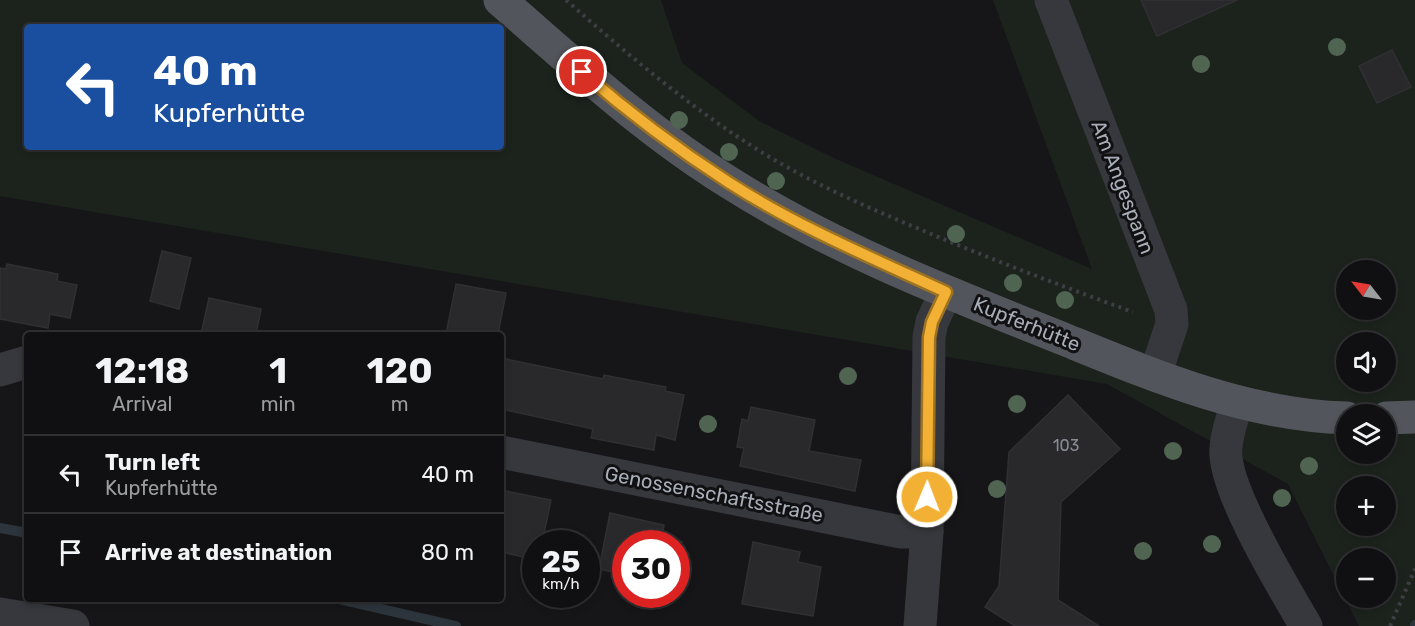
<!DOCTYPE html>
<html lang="en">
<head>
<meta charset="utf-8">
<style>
  :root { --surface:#101012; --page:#1e1e20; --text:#f1f3f6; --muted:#9c9d9f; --line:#303032 }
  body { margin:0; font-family:Rubik,sans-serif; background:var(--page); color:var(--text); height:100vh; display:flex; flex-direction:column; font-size:22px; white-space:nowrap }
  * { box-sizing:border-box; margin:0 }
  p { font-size:20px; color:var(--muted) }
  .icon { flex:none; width:33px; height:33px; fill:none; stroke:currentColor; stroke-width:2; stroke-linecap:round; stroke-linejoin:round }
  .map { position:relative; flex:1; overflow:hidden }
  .drawer { position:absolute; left:24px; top:332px; width:480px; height:270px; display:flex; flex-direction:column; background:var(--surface); border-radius:6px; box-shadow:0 3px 9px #0003,0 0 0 2px var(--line) }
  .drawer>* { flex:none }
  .hud { position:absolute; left:24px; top:24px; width:480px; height:126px; border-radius:6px; box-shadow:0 3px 9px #0003,0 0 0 2px var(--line); background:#1a4fa0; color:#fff; overflow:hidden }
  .needle { width:39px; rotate:301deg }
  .buttons { position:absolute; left:1336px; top:260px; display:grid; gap:12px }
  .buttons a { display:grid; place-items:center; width:60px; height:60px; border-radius:50%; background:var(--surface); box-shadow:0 3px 9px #0003,0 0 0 2px var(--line); font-size:30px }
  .speed { position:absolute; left:522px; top:530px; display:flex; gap:12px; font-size:30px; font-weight:700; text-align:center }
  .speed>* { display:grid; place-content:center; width:78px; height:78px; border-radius:50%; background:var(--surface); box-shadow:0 3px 9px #0003,0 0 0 2px var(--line); line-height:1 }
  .speed small { font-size:15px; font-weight:400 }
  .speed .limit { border:9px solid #d22; background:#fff; color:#111 }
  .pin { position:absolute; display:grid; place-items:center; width:51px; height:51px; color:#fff; margin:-26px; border:3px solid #fff; border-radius:50%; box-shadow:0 2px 6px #0007 }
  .me { position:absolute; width:66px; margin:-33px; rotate:1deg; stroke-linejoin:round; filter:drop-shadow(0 0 4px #0008) }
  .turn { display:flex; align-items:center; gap:21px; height:126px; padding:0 30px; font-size:27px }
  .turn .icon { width:78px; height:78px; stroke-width:2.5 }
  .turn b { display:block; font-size:42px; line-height:51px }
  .eta { display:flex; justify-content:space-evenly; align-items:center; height:102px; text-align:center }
  .eta b { font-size:36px; font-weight:700; line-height:42px }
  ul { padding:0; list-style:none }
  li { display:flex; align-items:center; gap:18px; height:78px; padding:0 30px; border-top:2px solid var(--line) }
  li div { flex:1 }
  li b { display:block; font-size:22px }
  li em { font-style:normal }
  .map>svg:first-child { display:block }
  .green { fill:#1c231d; fill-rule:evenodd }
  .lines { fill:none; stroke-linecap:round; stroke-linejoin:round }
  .stream { stroke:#2c353c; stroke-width:10 }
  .building { fill:#29292c; stroke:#303034; stroke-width:1.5 }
  .path { stroke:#3d3f44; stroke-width:4; stroke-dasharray:3 4.5; stroke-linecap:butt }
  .minor { stroke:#37383d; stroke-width:33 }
  .major { stroke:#53555c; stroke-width:33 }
  .tree { fill:#506452 }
  .route-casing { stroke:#9d7322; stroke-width:15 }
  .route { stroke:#f2b134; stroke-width:10 }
  .labels { text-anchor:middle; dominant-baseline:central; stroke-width:6; stroke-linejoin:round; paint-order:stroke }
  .number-label { font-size:16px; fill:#888b94 }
  .street-label { font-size:20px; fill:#a8adb8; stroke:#111113 }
</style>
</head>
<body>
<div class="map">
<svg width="1415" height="626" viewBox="0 0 1415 626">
  <rect width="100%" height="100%" fill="#161618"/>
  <path class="green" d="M0,0H661L682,63L759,121L836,159L1092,269L993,0H1415V626H1359L1288,484L1107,384L0,196ZM27,27H501V147H27ZM1347,270H1386V309H1347ZM1347,342H1386V381H1347ZM1347,414H1386V453H1347ZM1347,486H1386V525H1347ZM1347,558H1386V597H1347Z"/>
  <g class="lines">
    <g class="stream">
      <path d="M0,528L27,533"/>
      <path d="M334,598L456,626"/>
      <path d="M1415,626V625"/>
    </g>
  </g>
  <g class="building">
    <path d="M1141,0H1237L1157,36Z"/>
    <path d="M1392,50L1411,87L1377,103L1359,66Z"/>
    <path d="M162,251L191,258L179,309L150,301Z"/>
    <path d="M7,264L58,274L57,281L77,285L70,318L50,314L48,328L0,319V268L6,269Z"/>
    <path d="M456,284L506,293L498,334H446Z"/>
    <path d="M209,298L261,309L256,334H201Z"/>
    <path d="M501,358L603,379L604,375L666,387L665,391L684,395L675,440L656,435L654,450L591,438L593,429L501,409Z"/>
    <path d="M1068,395L1120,449L1061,502L1058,600L1099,626H1015L985,607L999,586L1009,452Z"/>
    <path d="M751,407L815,420L809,451L861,460L855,491L740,466L744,448L737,447L742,419L748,421Z"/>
    <path d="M501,490L551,500L542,543H536V560L501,552Z"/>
    <path d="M610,513L664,525L662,536L682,542L676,567V543H626V575L599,569Z"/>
    <path d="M753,542L800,552L798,562L821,567L813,616L742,604Z"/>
  </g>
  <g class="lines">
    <g class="path">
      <path d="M566,0C626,53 687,105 755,148C802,178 853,201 905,223C980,255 1056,284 1133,312"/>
      <path d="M1390,626L1415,569"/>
    </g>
    <g class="minor">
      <path d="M1051,0L1171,310L1172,324L1155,375"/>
      <path d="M0,370L27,362"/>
      <path d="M1237,403C1233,417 1227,432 1226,447C1221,486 1285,590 1306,626"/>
      <path d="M501,452L901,532H927"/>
      <path d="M0,614L73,626"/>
      <path d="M920,626L927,532L929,337L932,322L946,292"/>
    </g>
    <g class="major">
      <path d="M500,0C574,64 646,131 730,183C834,249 951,294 1066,340C1157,377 1247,415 1347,418"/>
      <path d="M1386,418L1415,417"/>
    </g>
  </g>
  <g class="tree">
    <circle cx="1337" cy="47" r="9"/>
    <circle cx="1201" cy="64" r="9"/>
    <circle cx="679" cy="120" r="9"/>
    <circle cx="729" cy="152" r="9"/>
    <circle cx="776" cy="181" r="9"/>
    <circle cx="956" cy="234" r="9"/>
    <circle cx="1013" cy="283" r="9"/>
    <circle cx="1065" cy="300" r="9"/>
    <circle cx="848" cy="376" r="9"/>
    <circle cx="1017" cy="404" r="9"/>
    <circle cx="708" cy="424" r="9"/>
    <circle cx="1173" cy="451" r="9"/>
    <circle cx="1309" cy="466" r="9"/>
    <circle cx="997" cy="489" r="9"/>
    <circle cx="1282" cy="498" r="9"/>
    <circle cx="1212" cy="544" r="9"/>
    <circle cx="1143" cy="551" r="9"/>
  </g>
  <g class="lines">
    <g class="route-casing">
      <path id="route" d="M582,72C628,112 677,149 728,182C796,226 872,258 946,292L932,322L929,337L927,497"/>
    </g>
    <use href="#route" class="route"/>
  </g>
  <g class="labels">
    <g class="number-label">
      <text x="1066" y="445">103</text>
    </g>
    <g class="street-label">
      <text transform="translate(1123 187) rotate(69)">Am Angespann</text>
      <text transform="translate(1027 324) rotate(22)">Kupferhütte</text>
      <text transform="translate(714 494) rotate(11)">Genossenschaftsstraße</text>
    </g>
  </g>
</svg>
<div class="buttons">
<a><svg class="needle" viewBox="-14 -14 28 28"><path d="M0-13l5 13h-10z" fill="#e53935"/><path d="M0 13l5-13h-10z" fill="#9c9d9f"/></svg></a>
<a><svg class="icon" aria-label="sound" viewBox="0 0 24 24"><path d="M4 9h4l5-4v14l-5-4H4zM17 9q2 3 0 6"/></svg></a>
<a><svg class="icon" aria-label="layers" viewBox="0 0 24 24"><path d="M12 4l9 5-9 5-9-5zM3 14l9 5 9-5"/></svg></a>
<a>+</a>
<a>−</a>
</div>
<div class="speed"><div>25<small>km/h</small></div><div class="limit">30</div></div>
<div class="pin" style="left:582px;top:72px;background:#d93025"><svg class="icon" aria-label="arrive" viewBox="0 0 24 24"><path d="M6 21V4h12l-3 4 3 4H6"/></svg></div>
<svg class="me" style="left:927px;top:497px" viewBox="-20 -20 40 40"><circle r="17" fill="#f2b134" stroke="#fff" stroke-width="3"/><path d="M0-11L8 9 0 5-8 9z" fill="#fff"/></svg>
<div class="hud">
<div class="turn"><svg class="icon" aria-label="left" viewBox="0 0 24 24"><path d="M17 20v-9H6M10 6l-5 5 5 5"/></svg><div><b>40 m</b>Kupferhütte</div></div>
</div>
<section class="drawer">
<div class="eta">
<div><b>12:18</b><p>Arrival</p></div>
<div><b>1</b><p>min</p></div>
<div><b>120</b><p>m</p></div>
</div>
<ul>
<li><svg class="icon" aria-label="left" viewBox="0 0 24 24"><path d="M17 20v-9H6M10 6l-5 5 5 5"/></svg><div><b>Turn left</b><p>Kupferhütte</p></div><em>40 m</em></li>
<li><svg class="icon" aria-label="arrive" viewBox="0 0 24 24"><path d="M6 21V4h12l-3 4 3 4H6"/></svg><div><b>Arrive at destination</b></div><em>80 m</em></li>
</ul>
</section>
</div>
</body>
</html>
